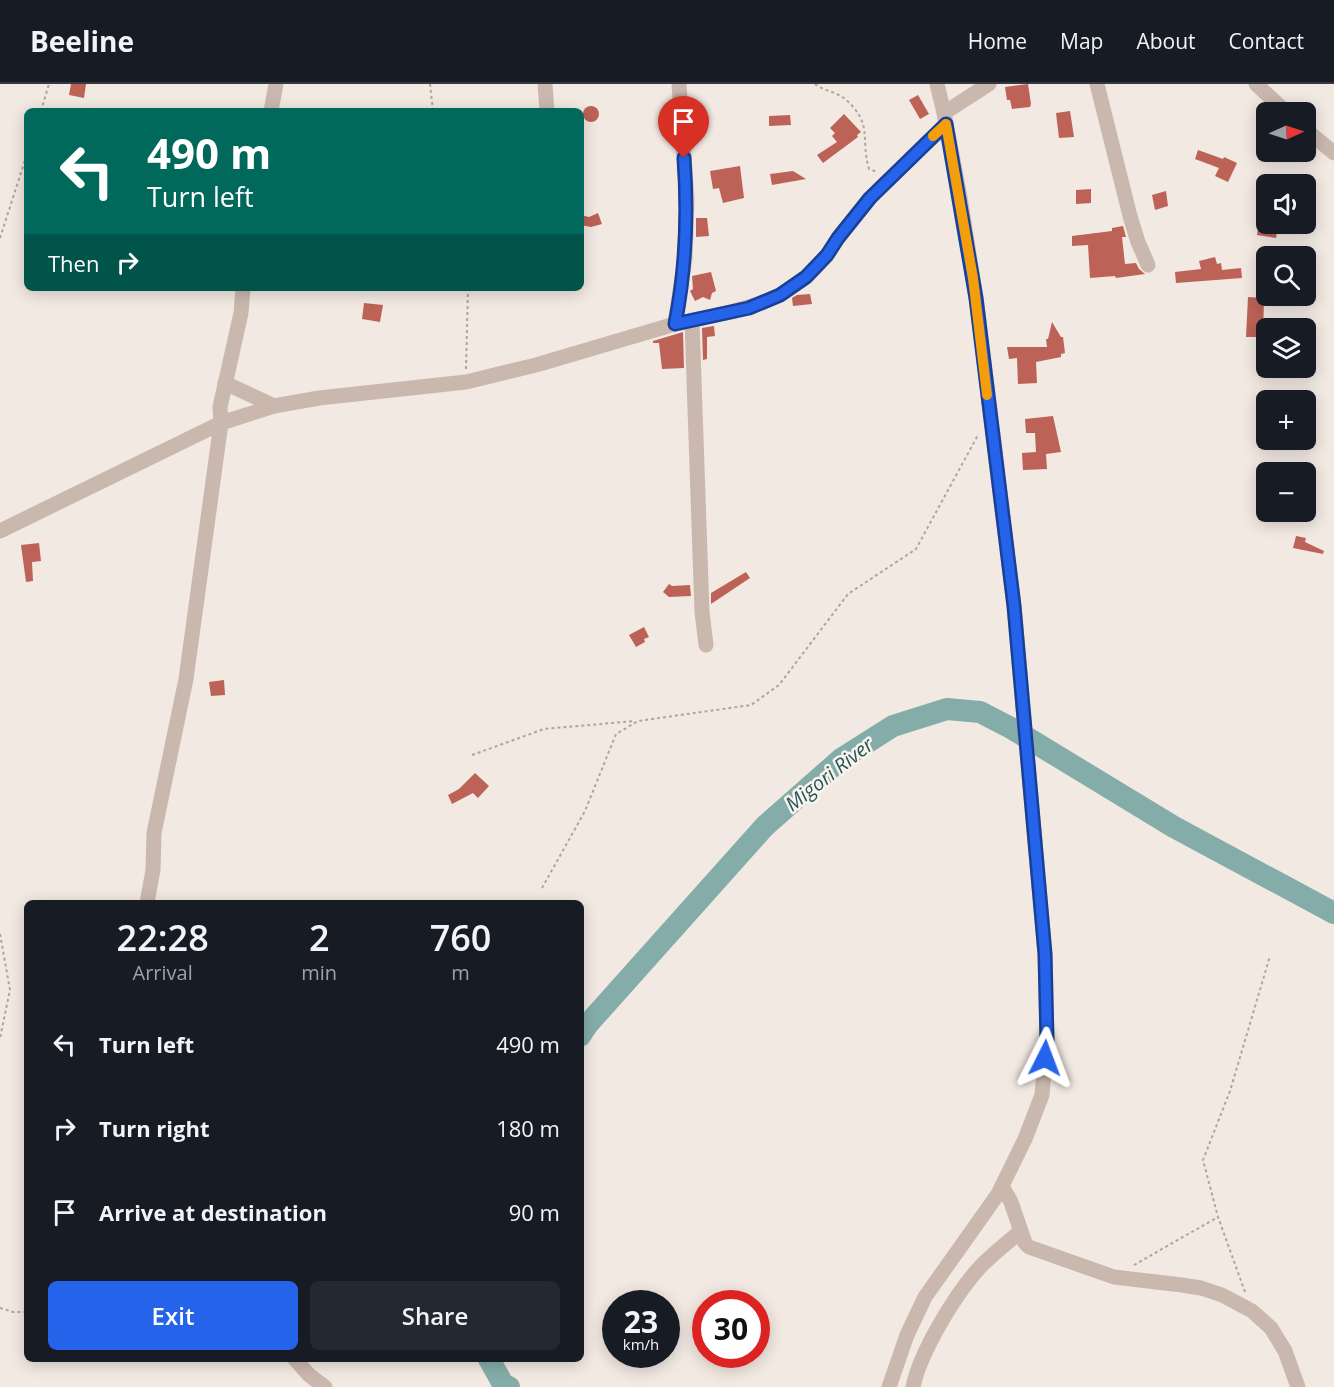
<!DOCTYPE html>
<html lang="en">
<head>
<meta charset="utf-8">
<style>
  :root { --surface:#171b24; --page:#242831; --text:#f1f3f6; --muted:#9ea1a6; --line:#363941; --accent:#2563eb }
  body { margin:0; font-family:"Open Sans",sans-serif; background:var(--page); color:var(--text); height:100vh; display:flex; flex-direction:column; font-size:22px; white-space:nowrap }
  * { box-sizing:border-box; margin:0 }
  p { font-size:20px; color:var(--muted) }
  .icon { flex:none; width:33px; height:33px; fill:none; stroke:currentColor; stroke-width:2; stroke-linecap:round; stroke-linejoin:round }
  .map { position:relative; flex:1; overflow:hidden }
  .sheet { position:absolute; left:24px; top:816px; width:560px; height:462px; display:flex; flex-direction:column; background:var(--surface); border-radius:9px; box-shadow:0 3px 15px #0003 }
  .sheet>* { flex:none }
  .banner { position:absolute; left:24px; top:24px; width:560px; height:183px; border-radius:9px; box-shadow:0 3px 15px #0003; background:#00695c; color:#fff; overflow:hidden }
  .needle { width:39px; rotate:87deg }
  .buttons { position:absolute; left:1256px; top:18px; display:grid; gap:12px }
  .buttons a { display:grid; place-items:center; width:60px; height:60px; border-radius:9px; background:var(--surface); box-shadow:0 3px 15px #0003; font-size:30px }
  .speed { position:absolute; left:602px; top:1206px; display:flex; gap:12px; font-size:30px; font-weight:700; text-align:center }
  .speed>* { display:grid; place-content:center; width:78px; height:78px; border-radius:50%; background:var(--surface); box-shadow:0 3px 15px #0003; line-height:1 }
  .speed small { font-size:15px; font-weight:400 }
  .speed .limit { border:9px solid #d22; background:#fff; color:#111 }
  .pin { position:absolute; display:grid; place-items:center; width:51px; height:51px; color:#fff; margin:-62px -26px; border-radius:50% 50% 50% 0; rotate:-45deg; box-shadow:0 0 6px #0007 }
  .pin .icon { rotate:45deg }
  .me { position:absolute; width:66px; margin:-33px; rotate:3deg; stroke-linejoin:round; filter:drop-shadow(0 0 4px #0008) }
  .turn { display:flex; align-items:center; gap:21px; height:126px; padding:0 24px; font-size:27px }
  .turn .icon { width:78px; height:78px; stroke-width:2.5 }
  .turn b { display:block; font-size:42px; line-height:51px }
  .then { display:flex; align-items:center; height:57px; padding:0 24px; background:#0003; gap:12px; font-size:22px }
  .eta { display:flex; justify-content:space-evenly; align-items:center; height:102px; text-align:center }
  .eta b { font-size:36px; font-weight:600; line-height:42px }
  .button { display:flex; gap:12px; margin-top:auto; padding:12px 24px }
  .button a { flex:1; height:69px; border-radius:9px; background:var(--accent); color:#fff; font-size:24px; font-weight:600; line-height:69px; text-align:center }
  .button a+a { background:var(--page); color:var(--text) }
  ul { padding:0; list-style:none }
  li { display:flex; align-items:center; gap:18px; height:84px; padding:0 24px }
  li div { flex:1 }
  li b { display:block; font-size:22px }
  li em { font-style:normal }
  header { display:flex; align-items:center; gap:36px; box-sizing:border-box; height:84px; padding:0 30px; background:var(--surface); border-bottom:2px solid var(--line) }
  header strong { font-size:28px }
  nav { display:flex; gap:33px; margin-inline-start:auto; font-size:21px }
  .map>svg:first-child { display:block }
  .lines { fill:none; stroke-linecap:round; stroke-linejoin:round }
  .river { stroke:#84ada9; stroke-width:22 }
  .building { fill:#bc6257 }
  .path { stroke:#b5a299; stroke-width:2; stroke-dasharray:3 3; stroke-linecap:butt }
  .minor { stroke:#cab8af; stroke-width:15 }
  .route-casing { stroke:#184099; stroke-width:15 }
  .route { stroke:#2563eb; stroke-width:10 }
  .slow { stroke:#f59e0b; stroke-width:10 }
  .labels { text-anchor:middle; dominant-baseline:central; stroke-width:5; stroke-linejoin:round; paint-order:stroke }
  .water-label { font-size:20px; font-style:italic; fill:#255854; stroke:#faf3ef }
</style>
</head>
<body>
<header>
<strong>Beeline</strong>
<nav><a>Home</a><a>Map</a><a>About</a><a>Contact</a></nav>
</header>
<div class="map">
<svg width="1334" height="1303" viewBox="0 0 1334 1303">
  <rect width="100%" height="100%" fill="#f2e9e2"/>
  <g class="lines">
    <g class="river">
      <path d="M580,952L588,940L765,742L841,675L893,642L947,625L980,628L1011,644L1174,743L1334,829"/>
      <path d="M489,1275L503,1300L509,1303"/>
    </g>
  </g>
  <g class="building">
    <path d="M71,0H86L84,14L69,11Z"/>
    <path d="M1028,0L1031,20L1030,23L1012,25L1010,16H1007L1005,3Z"/>
    <path d="M918,11L929,30L920,35L909,16Z"/>
    <circle cx="591" cy="30" r="8"/>
    <path d="M1070,27L1074,53L1059,54L1056,29Z"/>
    <path d="M844,30L861,48L857,51L858,53L823,79L817,71L837,58L832,52L835,49L830,44Z"/>
    <path d="M790,31L791,41L769,42V32Z"/>
    <path d="M1198,66L1223,75L1224,73L1237,79L1228,98L1215,92L1219,84L1195,75Z"/>
    <path d="M740,82L744,114L723,119L719,104L713,105L710,87Z"/>
    <path d="M793,87L806,95L772,101L770,90Z"/>
    <path d="M1091,105V119L1076,120V106Z"/>
    <path d="M1166,107L1168,122L1155,126L1152,111Z"/>
    <path d="M598,129L602,140L591,143L580,141V131L589,133Z"/>
    <path d="M696,134H707L709,152L696,153Z"/>
    <path d="M1259,138L1278,141L1276,154L1257,151Z"/>
    <path d="M1123,142L1126,153H1122L1125,180L1136,179L1139,185L1145,190L1116,194L1115,192L1090,194L1088,161L1072,162V152L1112,147V144Z"/>
    <path d="M1215,173L1217,180L1221,179L1222,186L1241,184L1242,194L1176,199L1175,188L1201,185L1199,177Z"/>
    <path d="M711,188L716,207L712,209L710,216L703,213L695,217L690,207L693,205L692,192Z"/>
    <path d="M810,210L812,220L793,222L792,214L797,211Z"/>
    <path d="M1248,213L1264,214L1263,253H1246Z"/>
    <path d="M364,219L383,221L380,238L362,235Z"/>
    <path d="M1052,238L1061,253H1063L1065,269L1061,270V273L1036,278L1037,299L1018,300L1017,274L1009,275L1007,263H1047L1046,255H1048Z"/>
    <path d="M714,242L715,252L707,253V275L703,276L702,244Z"/>
    <path d="M683,248L684,284L662,285L659,259H653V257Z"/>
    <path d="M1053,332L1061,368L1046,370L1047,385L1023,386L1022,369L1036,368L1035,349H1026L1025,335Z"/>
    <path d="M1296,452L1306,454L1305,458L1324,467L1323,470L1293,464Z"/>
    <path d="M39,459L41,477L32,478L33,497L26,498L21,461Z"/>
    <path d="M746,488L750,494L711,520V509Z"/>
    <path d="M669,500L672,502L690,501L691,512L669,513L663,508Z"/>
    <path d="M644,543L649,553L644,555L645,558L636,563L629,551Z"/>
    <path d="M224,596L225,611L211,612L209,598Z"/>
    <path d="M475,689L489,702L478,714L473,709L452,720L448,711L459,705Z"/>
  </g>
  <g class="lines">
    <g class="path">
      <path d="M430,0L433,27"/>
      <path d="M815,0C824,7 837,8 845,15C874,40 860,55 869,85L877,88"/>
      <path d="M41,27L49,0"/>
      <path d="M0,154L27,70"/>
      <path d="M466,285L468,204"/>
      <path d="M472,671L544,645L635,637"/>
      <path d="M542,804L585,727L616,650L638,637L751,621L779,601L848,510L916,465L978,351"/>
      <path d="M0,850L10,906L0,954"/>
      <path d="M1134,1181L1218,1133"/>
      <path d="M1245,1208L1218,1133L1203,1076L1230,1007L1270,872"/>
      <path d="M0,1224L13,1228H27"/>
    </g>
    <g class="minor">
      <path d="M545,0L547,27"/>
      <path d="M1097,0L1130,132L1138,158L1148,181"/>
      <path d="M1256,0L1286,28"/>
      <path d="M271,27L276,0"/>
      <path d="M944,29L989,0"/>
      <path d="M1305,45L1334,69"/>
      <path d="M692,237L702,528L706,561"/>
      <path d="M675,240L685,174L687,116L679,0"/>
      <path d="M225,299L274,322"/>
      <path d="M0,447L221,339L274,322L319,314L466,298L536,281L675,240L731,228L762,219L780,211L806,193L815,184L827,171L838,154L870,114L946,40"/>
      <path d="M147,819L153,786L154,749L186,595L221,339L220,323L241,229L243,204"/>
      <path d="M1002,1102L1011,1118L1025,1159L1029,1163L1114,1193L1182,1201L1201,1204L1222,1211L1252,1227L1271,1244L1285,1267L1298,1303"/>
      <path d="M295,1275L309,1291L325,1303"/>
      <path d="M889,1303L907,1251L925,1213L998,1110L1025,1055L1042,1011L1047,956L1045,870L1014,522L976,214L960,113L944,29L937,0"/>
      <path d="M913,1303C920,1268 957,1207 982,1181C994,1169 1008,1158 1021,1147"/>
    </g>
  </g>
  <g class="lines">
    <g class="route-casing">
      <path id="route" d="M684,74C688,130 686,185 675,240L749,224L780,211L806,193L827,171L838,154L870,114L946,40L976,214L1014,522L1045,870L1047,956L1045,974"/>
    </g>
    <use href="#route" class="route"/>
    <path class="slow" d="M933,52L946,40L973,194L987,311"/>
  </g>
  <g class="labels">
    <g class="water-label">
      <text transform="translate(829 690) rotate(-38)">Migori River</text>
    </g>
  </g>
</svg>
<div class="buttons">
<a><svg class="needle" viewBox="-14 -14 28 28"><path d="M0-13l5 13h-10z" fill="#e53935"/><path d="M0 13l5-13h-10z" fill="#9ea1a6"/></svg></a>
<a><svg class="icon" aria-label="sound" viewBox="0 0 24 24"><path d="M4 9h4l5-4v14l-5-4H4zM17 9q2 3 0 6"/></svg></a>
<a><svg class="icon" aria-label="search" viewBox="0 0 24 24"><circle cx="10" cy="10" r="6"/><path d="M15 15l6 6"/></svg></a>
<a><svg class="icon" aria-label="layers" viewBox="0 0 24 24"><path d="M12 4l9 5-9 5-9-5zM3 14l9 5 9-5"/></svg></a>
<a>+</a>
<a>−</a>
</div>
<div class="speed"><div>23<small>km/h</small></div><div class="limit">30</div></div>
<div class="pin" style="left:684px;top:74px;background:#d93025"><svg class="icon" aria-label="arrive" viewBox="0 0 24 24"><path d="M6 21V4h12l-3 4 3 4H6"/></svg></div>
<svg class="me" style="left:1045px;top:974px" viewBox="-20 -20 40 40"><path d="M0-17L14 15 0 8-14 15z" fill="#2563eb" stroke="#fff" stroke-width="4"/></svg>
<div class="banner">
<div class="turn"><svg class="icon" aria-label="left" viewBox="0 0 24 24"><path d="M17 20v-9H6M10 6l-5 5 5 5"/></svg><div><b>490 m</b>Turn left</div></div>
<div class="then">Then<svg class="icon" aria-label="right" viewBox="0 0 24 24"><path d="M7 20v-9h11M14 6l5 5-5 5"/></svg></div>
</div>
<section class="sheet">
<div class="eta">
<div><b>22:28</b><p>Arrival</p></div>
<div><b>2</b><p>min</p></div>
<div><b>760</b><p>m</p></div>
</div>
<ul>
<li><svg class="icon" aria-label="left" viewBox="0 0 24 24"><path d="M17 20v-9H6M10 6l-5 5 5 5"/></svg><div><b>Turn left</b></div><em>490 m</em></li>
<li><svg class="icon" aria-label="right" viewBox="0 0 24 24"><path d="M7 20v-9h11M14 6l5 5-5 5"/></svg><div><b>Turn right</b></div><em>180 m</em></li>
<li><svg class="icon" aria-label="arrive" viewBox="0 0 24 24"><path d="M6 21V4h12l-3 4 3 4H6"/></svg><div><b>Arrive at destination</b></div><em>90 m</em></li>
</ul>
<div class="button"><a>Exit</a><a>Share</a></div>
</section>
</div>
</body>
</html>
